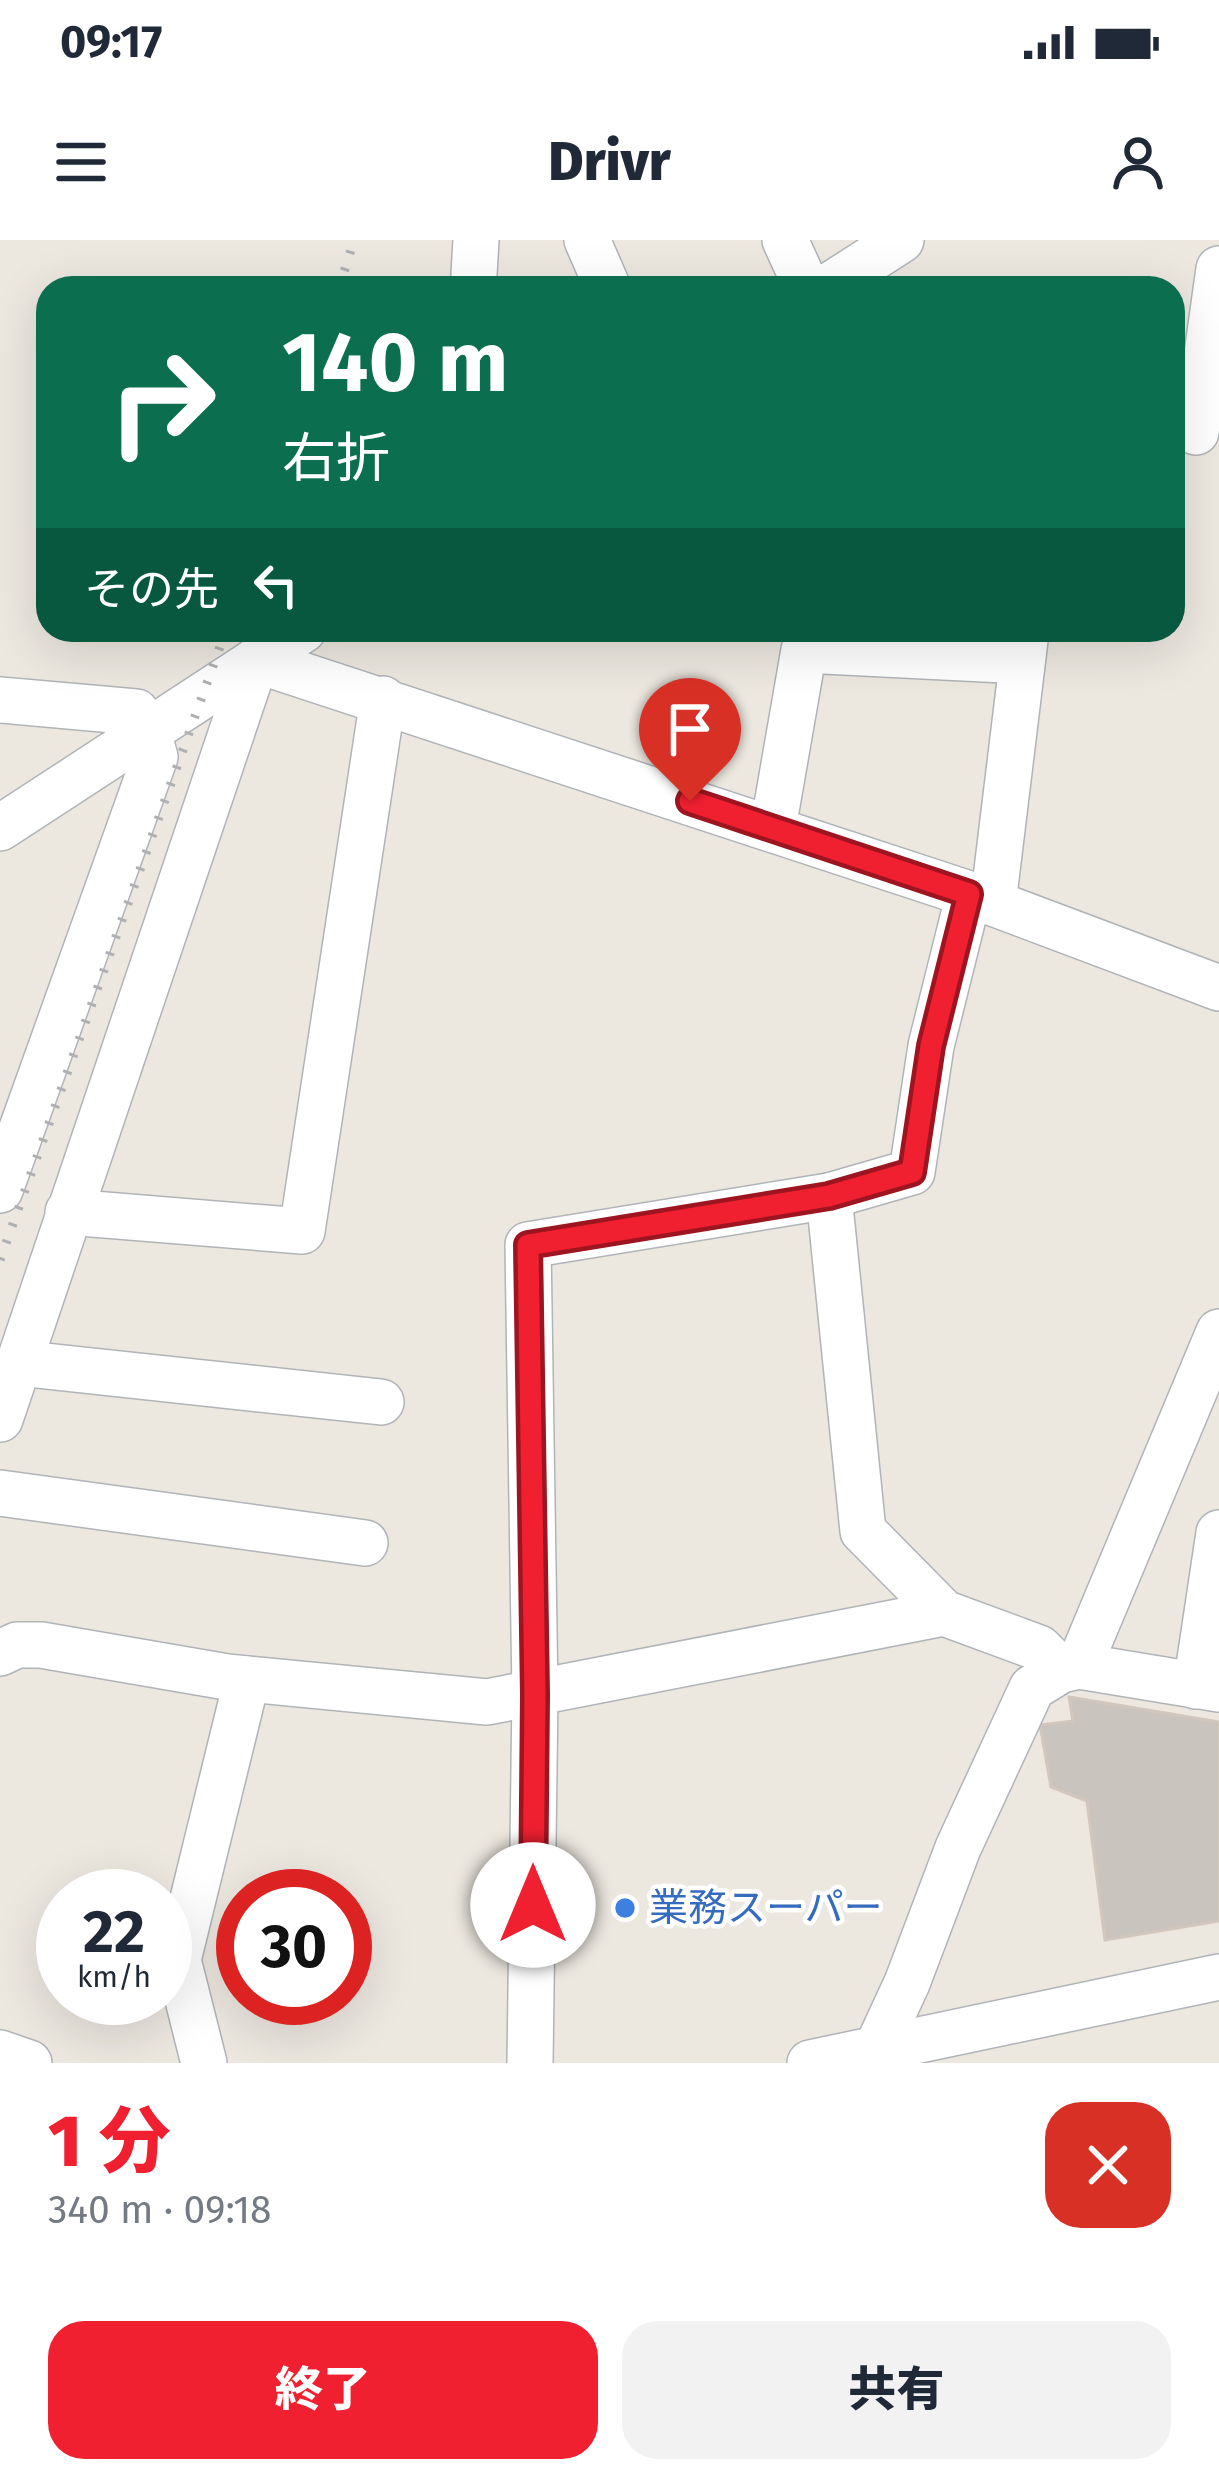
<!DOCTYPE html>
<html lang="ja">
<head>
<meta charset="utf-8">
<style>
  :root { --surface:#fff; --page:#f2f2f3; --text:#1f2937; --muted:#747a83; --accent:#f12031 }
  body { margin:0; font-family:"Fira Sans","Noto Sans JP",sans-serif; background:var(--page); color:var(--text); height:100vh; display:flex; flex-direction:column; font-size:45px; white-space:nowrap }
  * { box-sizing:border-box; margin:0 }
  p { font-size:39px; color:var(--muted) }
  .icon { flex:none; width:66px; height:66px; fill:none; stroke:currentColor; stroke-width:2; stroke-linecap:round; stroke-linejoin:round }
  .map { position:relative; height:1823px; overflow:hidden }
  .details { display:flex; flex-direction:column; background:var(--surface); flex:1 }
  .details>* { flex:none }
  .hud { position:absolute; left:36px; top:36px; width:1149px; height:366px; border-radius:36px; box-shadow:0 12px 48px #0002; background:#0b6e4f; color:#fff; overflow:hidden }
  .speed { position:absolute; left:36px; top:1629px; display:flex; gap:24px; font-size:60px; font-weight:700; text-align:center }
  .speed>* { display:grid; place-content:center; width:156px; height:156px; border-radius:50%; background:var(--surface); box-shadow:0 12px 48px #0002; line-height:1 }
  .speed small { font-size:30px; font-weight:400 }
  .speed .limit { border:18px solid #d22; background:#fff; color:#111 }
  .pin { position:absolute; display:grid; place-items:center; width:102px; height:102px; color:#fff; margin:-123px -51px; border-radius:50% 50% 50% 0; rotate:-45deg; box-shadow:0 0 12px #0007 }
  .pin .icon { rotate:45deg }
  .me { position:absolute; width:132px; margin:-66px; rotate:0deg; stroke-linejoin:round; filter:drop-shadow(0 0 9px #0008) }
  .turn { display:flex; align-items:center; gap:42px; height:252px; padding:0 48px; font-size:54px }
  .turn .icon { width:156px; height:156px; stroke-width:2.5 }
  .turn b { display:block; font-size:84px; line-height:102px }
  .then { display:flex; align-items:center; height:114px; padding:0 48px; background:#0003; gap:24px; font-size:45px }
  .round { display:grid; place-items:center; flex:none; width:126px; height:126px; border-radius:36px; background:var(--page) }
  .overview { display:flex; align-items:center; justify-content:space-between; height:204px; padding:0 48px }
  h1 { font-size:72px; font-weight:800; line-height:90px; color:var(--accent) }
  .action { display:flex; gap:24px; margin-top:auto; padding:24px 48px }
  .action a { flex:1; height:138px; border-radius:36px; background:var(--accent); color:#fff; font-size:48px; font-weight:800; line-height:138px; text-align:center }
  .action a+a { background:var(--page); color:var(--text) }
  .status { display:flex; justify-content:space-between; align-items:center; height:84px; padding:0 60px; background:var(--surface); direction:ltr }
  .status svg { height:33px; fill:currentColor }
  header { display:flex; justify-content:space-between; align-items:center; height:156px; padding:0 48px; background:var(--surface); font-size:54px; font-weight:800 }
  .map>svg:first-child { display:block }
  .building { fill:#c9c4be; stroke:#d1c7bd; stroke-width:3 }
  .lines { fill:none; stroke-linecap:round; stroke-linejoin:round }
  .minor-casing { stroke:#b0b4b8; stroke-width:48 }
  .minor { stroke:#fff; stroke-width:45 }
  .rail { stroke:#afb0b1; stroke-width:9; stroke-dasharray:3 15; stroke-linecap:butt }
  .route-casing { stroke:#9d1520; stroke-width:30 }
  .route { stroke:#f12031; stroke-width:21 }
  .shop-dot { fill:#3f7fe0; stroke:#fff; stroke-width:4.5 }
  .labels { text-anchor:middle; dominant-baseline:central; stroke-width:9; stroke-linejoin:round; paint-order:stroke }
  .shop-label { font-size:39px; fill:#366cbe; stroke:#fff; text-anchor:start }
</style>
</head>
<body>
<div class="status"><b>09:17</b><svg viewBox="0 0 49 12"><path d="M0 12V9h3v3zM5 12V6h3v6zM10 12V3h3v9zM15 12V0h3v12zM26 1h20v11H26zM47 4h2v5h-2z"/></svg></div>
<header><svg class="icon" aria-label="menu" viewBox="0 0 24 24"><path d="M4 6h16M4 12h16M4 18h16"/></svg>Drivr<svg class="icon" aria-label="person" viewBox="0 0 24 24"><circle cx="12" cy="8" r="4"/><path d="M4 21q1-7 8-7t8 7"/></svg></header>
<div class="map">
<svg width="1219" height="1823" viewBox="0 0 1219 1823">
  <rect width="100%" height="100%" fill="#ece7df"/>
  <path class="building" d="M1069,1457L1219,1482V1681L1105,1700L1087,1561L1051,1547L1040,1485L1073,1481Z"/>
  <g class="lines">
    <g class="minor-casing">
      <g id="minor">
        <path d="M587,0L608,48"/>
        <path d="M785,0L807,48"/>
        <path d="M474,34L476,0"/>
        <path d="M826,48L901,0"/>
        <path d="M1196,192L1219,29"/>
        <path d="M0,460L136,472L147,489L155,517L0,950"/>
        <path d="M0,588L303,390"/>
        <path d="M773,588L804,410L1022,421"/>
        <path d="M969,654L931,806L912,932L829,956L863,1291L944,1373L1039,1408L1061,1430"/>
        <path d="M993,663L1026,392"/>
        <path d="M68,972L302,991L383,459"/>
        <path d="M18,1123L381,1162"/>
        <path d="M0,1179L256,420L969,654L1219,748"/>
        <path d="M0,1253L365,1303"/>
        <path d="M0,1413L17,1405H41L227,1437L487,1462L944,1373"/>
        <path d="M1079,1426L1219,1092"/>
        <path d="M1196,1446L1219,1293"/>
        <path d="M0,1813L29,1823"/>
        <path d="M204,1823L178,1720L247,1439"/>
        <path d="M530,1823L535,1455L528,1005L829,956"/>
        <path d="M810,1823L1219,1737"/>
        <path d="M870,1823L907,1743L958,1608L1032,1448L1061,1430L1079,1426L1219,1449"/>
      </g>
    </g>
    <use href="#minor" class="minor"/>
    <g class="rail">
      <path d="M339,48L354,0"/>
      <path d="M0,1020L226,390"/>
    </g>
  </g>
  <g class="lines">
    <g class="route-casing">
      <path id="route" d="M533,1665L535,1455L528,1005L829,956L912,932L931,806L969,654L690,561"/>
    </g>
    <use href="#route" class="route"/>
  </g>
  <circle class="shop-dot" cx="625" cy="1668" r="12"/>
  <g class="labels">
    <g class="shop-label">
      <text x="649" y="1668">業務スーパー</text>
    </g>
  </g>
</svg>
<div class="speed"><div>22<small>km/h</small></div><div class="limit">30</div></div>
<div class="pin" style="left:690px;top:561px;background:#d93025"><svg class="icon" aria-label="arrive" viewBox="0 0 24 24"><path d="M6 21V4h12l-3 4 3 4H6"/></svg></div>
<svg class="me" style="left:533px;top:1665px" viewBox="-20 -20 40 40"><circle r="19" fill="#fff"/><path d="M0-13L10 11 0 6-10 11z" fill="#f12031"/></svg>
<div class="hud">
<div class="turn"><svg class="icon" aria-label="right" viewBox="0 0 24 24"><path d="M7 20v-9h11M14 6l5 5-5 5"/></svg><div><b>140 m</b>右折</div></div>
<div class="then">その先<svg class="icon" aria-label="left" viewBox="0 0 24 24"><path d="M17 20v-9H6M10 6l-5 5 5 5"/></svg></div>
</div>
</div>
<section class="details">
<div class="overview"><div><h1>1 分</h1><p>340 m · 09:18</p></div><a class="round" style="background:#d93025;color:#fff"><svg class="icon" aria-label="close" viewBox="0 0 24 24"><path d="M6 6l12 12M18 6L6 18"/></svg></a></div>
<div class="action"><a>終了</a><a>共有</a></div>
</section>
</body>
</html>
